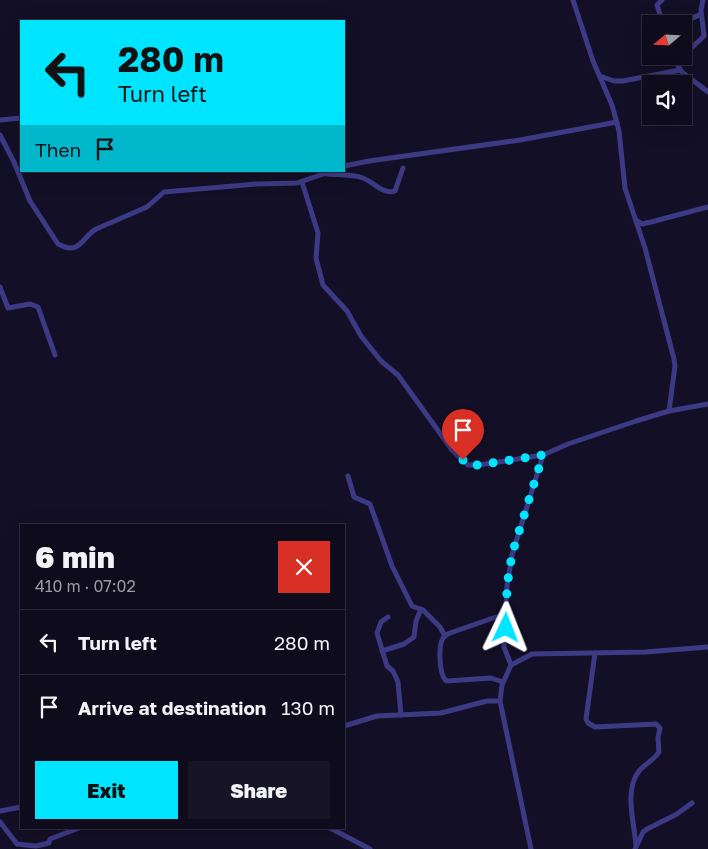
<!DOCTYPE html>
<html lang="en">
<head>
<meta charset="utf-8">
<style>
  :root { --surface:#0e0b1c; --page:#171425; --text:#f1f3f6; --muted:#9b9ba3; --line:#2e2b3b; --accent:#00e5ff }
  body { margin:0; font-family:"Golos Text",sans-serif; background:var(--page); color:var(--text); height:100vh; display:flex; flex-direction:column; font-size:19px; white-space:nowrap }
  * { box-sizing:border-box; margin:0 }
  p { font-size:16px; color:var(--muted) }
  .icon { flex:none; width:28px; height:28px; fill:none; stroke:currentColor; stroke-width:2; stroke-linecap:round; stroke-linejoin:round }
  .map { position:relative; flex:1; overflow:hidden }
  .details { position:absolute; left:20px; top:524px; width:325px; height:305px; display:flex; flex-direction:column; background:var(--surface); border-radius:0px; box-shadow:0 5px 20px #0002,0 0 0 1px var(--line) }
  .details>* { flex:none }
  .banner { position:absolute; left:20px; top:20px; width:325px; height:152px; border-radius:0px; box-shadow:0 5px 20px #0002,0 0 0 1px var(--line); background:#00e5ff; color:#111; overflow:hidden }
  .needle { width:32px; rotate:251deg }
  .controls { position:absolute; left:642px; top:15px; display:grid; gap:10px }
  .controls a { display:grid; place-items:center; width:50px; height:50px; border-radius:0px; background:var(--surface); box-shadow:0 5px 20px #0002,0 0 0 1px var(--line); font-size:25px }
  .pin { position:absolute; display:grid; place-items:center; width:42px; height:42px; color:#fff; margin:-51px -21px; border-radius:50% 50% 50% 0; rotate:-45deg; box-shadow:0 0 5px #0007 }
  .pin .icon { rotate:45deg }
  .me { position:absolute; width:55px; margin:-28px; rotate:2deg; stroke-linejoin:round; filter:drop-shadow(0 0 4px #0008) }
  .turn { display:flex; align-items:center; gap:18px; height:105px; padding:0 15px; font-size:22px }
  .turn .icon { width:65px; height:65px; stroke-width:2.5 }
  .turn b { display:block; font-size:35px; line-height:42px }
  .then { display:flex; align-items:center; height:48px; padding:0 15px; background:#0003; gap:10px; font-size:19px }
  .round { display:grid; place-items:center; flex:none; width:52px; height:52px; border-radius:0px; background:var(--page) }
  .summary { display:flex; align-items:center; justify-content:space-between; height:85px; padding:0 15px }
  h1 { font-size:30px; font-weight:800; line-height:38px }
  .primary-button { display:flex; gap:10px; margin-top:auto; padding:10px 15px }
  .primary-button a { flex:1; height:58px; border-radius:0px; background:var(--accent); color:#111; font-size:20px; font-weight:800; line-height:58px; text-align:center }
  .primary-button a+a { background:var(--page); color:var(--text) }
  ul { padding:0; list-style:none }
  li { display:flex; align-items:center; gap:15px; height:65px; padding:0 15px; border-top:1px solid var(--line) }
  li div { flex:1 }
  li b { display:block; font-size:19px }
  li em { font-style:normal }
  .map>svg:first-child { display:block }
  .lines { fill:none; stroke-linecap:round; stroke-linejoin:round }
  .street { stroke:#3d3a85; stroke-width:5 }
  .route { stroke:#00e5ff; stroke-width:9; stroke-dasharray:0 16.2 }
</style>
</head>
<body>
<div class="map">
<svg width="708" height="849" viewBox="0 0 708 849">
  <rect width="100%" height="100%" fill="#130f26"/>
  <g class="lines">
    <g class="street">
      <path d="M573,0L593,61L612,105L619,131L625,188L645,248L674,359L675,366L669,411"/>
      <path d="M662,0L657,5L663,24"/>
      <path d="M680,24L701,14"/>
      <path d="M684,55L704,36L701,10L703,0"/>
      <path d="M672,56L682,72L708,92"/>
      <path d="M600,76L614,81H623L680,70"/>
      <path d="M0,120L21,118"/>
      <path d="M0,135L14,162L30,201L58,244C80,256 81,238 96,229L147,207L164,192L256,184L297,183L332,171"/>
      <path d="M344,166L369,161L520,140L617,122"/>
      <path d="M327,174C338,175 352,174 363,178C374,182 383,195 395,191L403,168"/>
      <path d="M302,182L318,233L316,258L323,285L347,311L361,336L381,361L398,375L452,450L468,465H479L543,455L568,444L636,421L669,411L708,404"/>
      <path d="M636,220L642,224L651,222L708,207"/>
      <path d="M0,287L8,308L30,304L38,307L55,355"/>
      <path d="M348,476L354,497L370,504L392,566L412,606L423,610L440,627L445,636"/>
      <path d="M388,617L381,622L377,633L387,666L393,671L398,682L401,715"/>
      <path d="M382,651L404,644L414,637L416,621L421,609"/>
      <path d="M595,653L586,719L588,723L595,727L656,724L660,728L658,738L659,752C654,760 645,764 639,771C624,790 634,822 636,845"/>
      <path d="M511,665L504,647L507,586L512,555L543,455"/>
      <path d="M503,682L491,678L447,681C439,677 438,646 443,638C445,635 446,635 450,633L496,617H506"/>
      <path d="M344,726L377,716L441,713L487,701H500"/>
      <path d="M0,811L21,807"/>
      <path d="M0,822L17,844L36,846L49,843L50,839L79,828"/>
      <path d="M330,828L370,849"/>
      <path d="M531,849L500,701L502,685L511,665L532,654L645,652L708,647"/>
      <path d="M635,849L643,832L647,829L677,814L692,803"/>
    </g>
  </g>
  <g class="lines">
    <path class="route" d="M463,460L468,465H479L543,455L512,554L507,586L506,628"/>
  </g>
</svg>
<div class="controls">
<a><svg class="needle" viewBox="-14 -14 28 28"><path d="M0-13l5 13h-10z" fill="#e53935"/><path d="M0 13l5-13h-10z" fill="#9b9ba3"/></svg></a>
<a><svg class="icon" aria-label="sound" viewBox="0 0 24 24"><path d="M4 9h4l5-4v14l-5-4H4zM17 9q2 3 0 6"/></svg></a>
</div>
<div class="pin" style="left:463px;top:460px;background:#d93025"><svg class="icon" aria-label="arrive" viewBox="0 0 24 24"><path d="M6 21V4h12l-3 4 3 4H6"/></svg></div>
<svg class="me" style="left:506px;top:628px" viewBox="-20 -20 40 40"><path d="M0-17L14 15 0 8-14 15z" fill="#00e5ff" stroke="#fff" stroke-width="4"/></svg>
<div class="banner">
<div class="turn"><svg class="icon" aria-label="left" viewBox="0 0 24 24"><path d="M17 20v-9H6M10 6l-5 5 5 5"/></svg><div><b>280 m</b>Turn left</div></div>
<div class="then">Then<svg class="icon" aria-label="arrive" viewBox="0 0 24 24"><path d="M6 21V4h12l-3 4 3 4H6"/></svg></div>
</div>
<section class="details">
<div class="summary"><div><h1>6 min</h1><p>410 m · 07:02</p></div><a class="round" style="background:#d93025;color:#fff"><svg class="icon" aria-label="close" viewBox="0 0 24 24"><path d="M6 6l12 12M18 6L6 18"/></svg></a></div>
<ul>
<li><svg class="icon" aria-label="left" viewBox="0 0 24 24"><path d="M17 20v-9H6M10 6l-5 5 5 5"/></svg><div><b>Turn left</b></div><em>280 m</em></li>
<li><svg class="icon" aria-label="arrive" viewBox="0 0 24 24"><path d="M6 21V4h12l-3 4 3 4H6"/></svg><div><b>Arrive at destination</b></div><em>130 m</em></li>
</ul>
<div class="primary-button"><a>Exit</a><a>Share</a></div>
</section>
</div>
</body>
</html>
